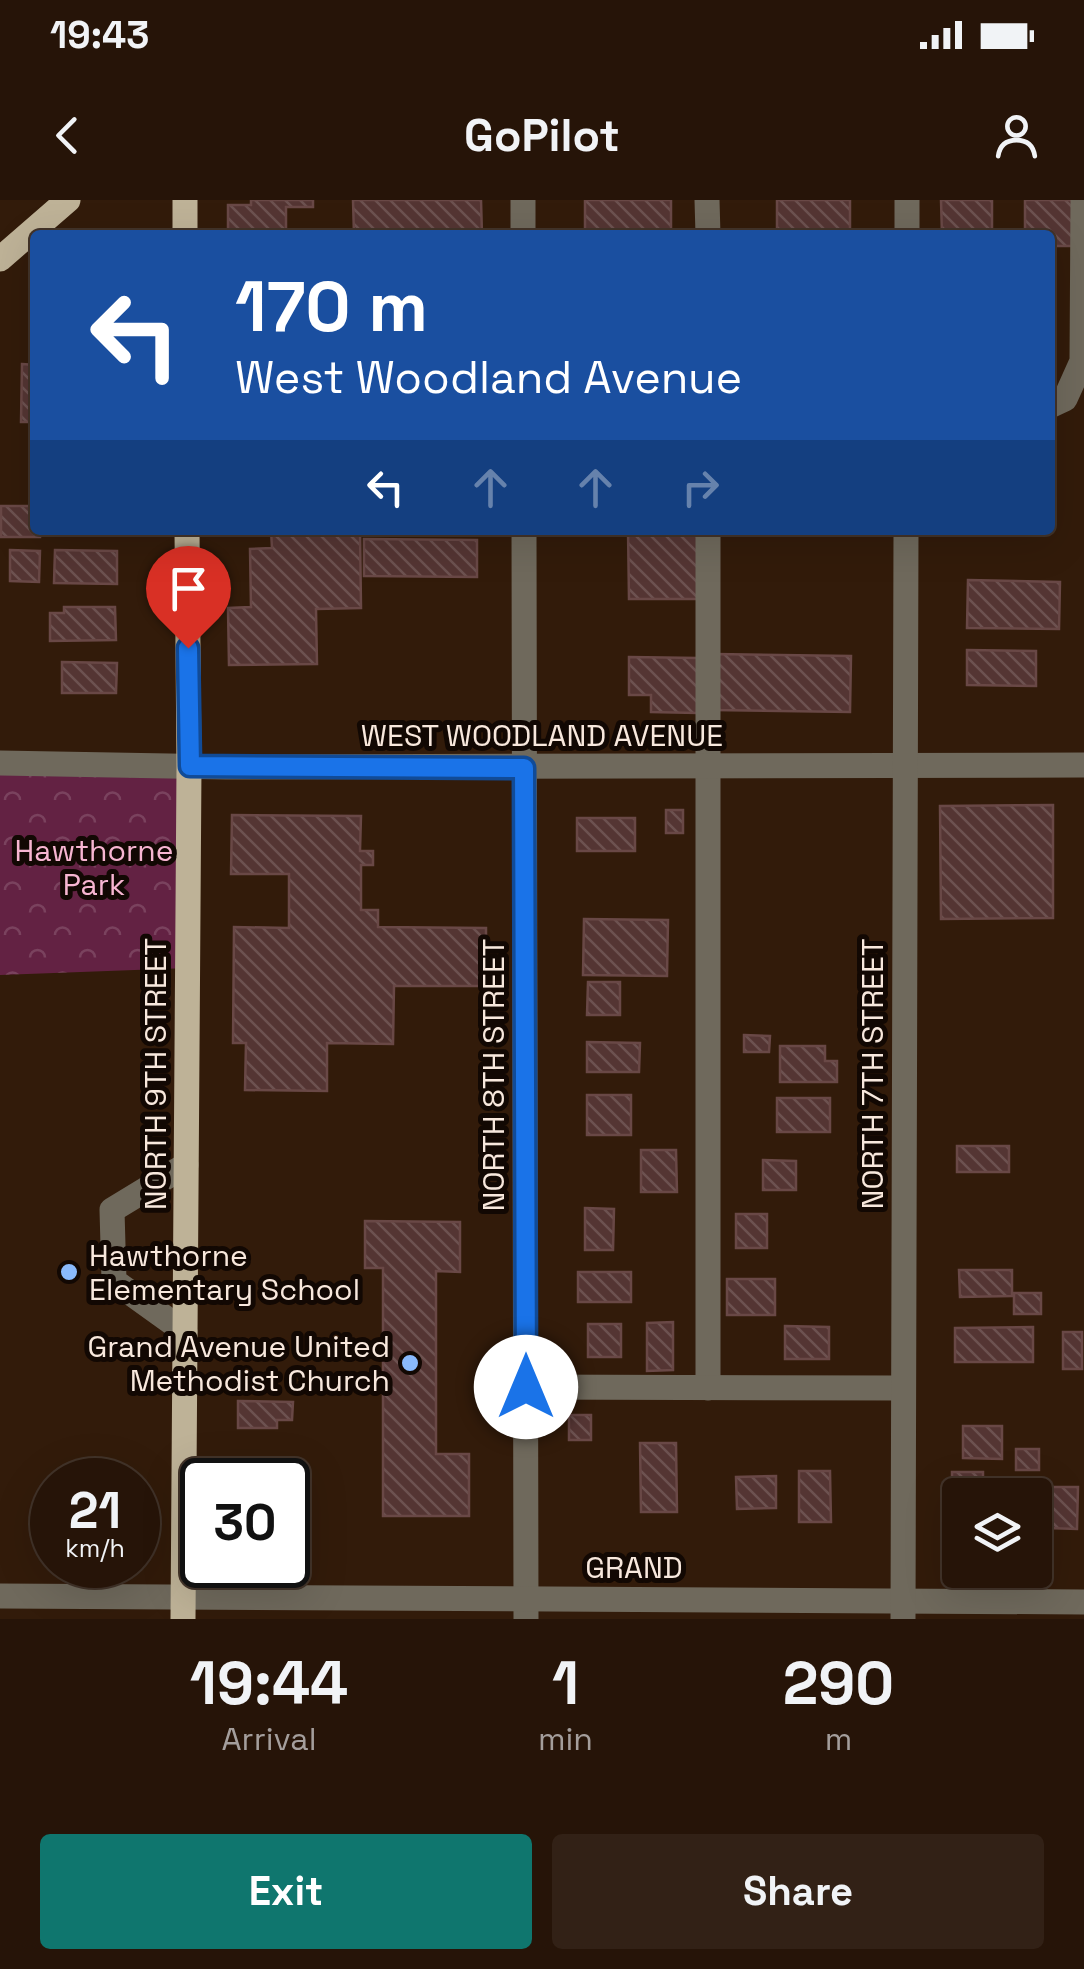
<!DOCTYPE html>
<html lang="en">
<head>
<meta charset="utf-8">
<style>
  :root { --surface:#261408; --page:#322116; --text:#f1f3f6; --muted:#a49e9c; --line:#423329; --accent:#0f766e }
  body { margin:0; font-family:"Space Grotesk",sans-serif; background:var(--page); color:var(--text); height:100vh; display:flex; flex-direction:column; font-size:38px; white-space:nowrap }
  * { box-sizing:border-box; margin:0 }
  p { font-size:32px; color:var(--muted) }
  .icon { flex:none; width:55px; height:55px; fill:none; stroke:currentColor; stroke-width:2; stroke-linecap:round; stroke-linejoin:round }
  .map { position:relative; height:1419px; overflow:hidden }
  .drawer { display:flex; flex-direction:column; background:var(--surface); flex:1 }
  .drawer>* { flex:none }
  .hud { position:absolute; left:30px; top:30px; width:1025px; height:305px; border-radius:10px; box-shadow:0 10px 40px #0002,0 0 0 2px var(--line); background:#1a4fa0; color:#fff; overflow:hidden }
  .controls { position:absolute; left:942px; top:1278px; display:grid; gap:20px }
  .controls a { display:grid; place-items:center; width:110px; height:110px; border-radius:10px; background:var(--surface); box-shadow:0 10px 40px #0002,0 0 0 2px var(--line); font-size:50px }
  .speed { position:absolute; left:30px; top:1258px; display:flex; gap:20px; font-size:50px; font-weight:700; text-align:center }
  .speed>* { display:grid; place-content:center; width:130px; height:130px; border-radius:50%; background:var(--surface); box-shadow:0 10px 40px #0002,0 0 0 2px var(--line); line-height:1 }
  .speed small { font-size:25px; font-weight:400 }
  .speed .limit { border:5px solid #111; border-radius:15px; background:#fff; color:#111 }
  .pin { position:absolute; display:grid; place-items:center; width:85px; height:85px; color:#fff; margin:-102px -42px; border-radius:50% 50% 50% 0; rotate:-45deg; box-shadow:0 0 10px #0007 }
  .pin .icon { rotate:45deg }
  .me { position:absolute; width:110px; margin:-55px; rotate:0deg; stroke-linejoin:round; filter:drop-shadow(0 0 8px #0008) }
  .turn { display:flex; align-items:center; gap:35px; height:210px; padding:0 40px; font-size:45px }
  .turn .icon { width:130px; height:130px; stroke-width:2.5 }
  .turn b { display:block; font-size:70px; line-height:85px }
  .lanes { display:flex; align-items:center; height:95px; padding:0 40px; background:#0003; justify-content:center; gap:50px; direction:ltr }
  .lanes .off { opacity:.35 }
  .eta { display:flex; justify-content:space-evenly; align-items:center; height:170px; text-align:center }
  .eta b { font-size:60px; font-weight:600; line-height:70px }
  .cta { display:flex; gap:20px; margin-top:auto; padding:20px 40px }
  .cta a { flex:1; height:115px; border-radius:10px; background:var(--accent); color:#fff; font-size:40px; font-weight:600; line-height:115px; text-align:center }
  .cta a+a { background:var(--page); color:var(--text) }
  .status { display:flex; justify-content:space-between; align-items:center; height:70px; padding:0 50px; background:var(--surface); direction:ltr }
  .status svg { height:28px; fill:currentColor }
  header { display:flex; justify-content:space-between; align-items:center; height:130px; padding:0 40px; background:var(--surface); font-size:45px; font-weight:600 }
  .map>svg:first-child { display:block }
  .park { fill:url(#park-crowns) }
  .building { fill:url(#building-back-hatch); stroke:#694846; stroke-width:2.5 }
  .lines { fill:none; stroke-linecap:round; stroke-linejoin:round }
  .minor { stroke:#6f695c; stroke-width:25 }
  .major { stroke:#beb297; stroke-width:25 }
  .route-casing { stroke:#114b97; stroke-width:25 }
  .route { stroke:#1a73e8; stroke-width:18 }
  .poi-dot { fill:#8abafc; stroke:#120803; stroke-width:4 }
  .labels { text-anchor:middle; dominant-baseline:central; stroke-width:10; stroke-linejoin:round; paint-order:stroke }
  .street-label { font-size:30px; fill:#f8e8dd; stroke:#120803 }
  .park-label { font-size:30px; fill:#f7b5d1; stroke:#120803 }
  .poi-label { font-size:30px; fill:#f8e8dd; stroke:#120803; text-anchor:start }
</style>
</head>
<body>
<div class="status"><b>19:43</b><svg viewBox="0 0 49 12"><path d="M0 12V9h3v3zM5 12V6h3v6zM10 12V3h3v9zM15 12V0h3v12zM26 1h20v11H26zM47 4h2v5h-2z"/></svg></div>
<header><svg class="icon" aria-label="back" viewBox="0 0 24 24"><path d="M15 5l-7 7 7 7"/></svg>GoPilot<svg class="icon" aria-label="person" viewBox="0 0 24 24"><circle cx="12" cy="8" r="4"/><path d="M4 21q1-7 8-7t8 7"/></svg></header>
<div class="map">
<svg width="1084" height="1419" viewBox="0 0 1084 1419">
  <defs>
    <pattern id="park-crowns" width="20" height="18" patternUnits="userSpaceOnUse" patternTransform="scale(2.5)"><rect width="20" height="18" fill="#632243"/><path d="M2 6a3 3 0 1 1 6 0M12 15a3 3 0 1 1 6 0" fill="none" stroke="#7a425e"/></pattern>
    <pattern id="building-back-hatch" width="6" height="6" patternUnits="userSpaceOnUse" patternTransform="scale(2.5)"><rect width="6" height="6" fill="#543533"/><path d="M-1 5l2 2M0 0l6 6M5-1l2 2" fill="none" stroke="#6d5250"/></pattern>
  </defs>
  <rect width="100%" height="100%" fill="#321b0a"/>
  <path class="park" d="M0,563L189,567L188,768L0,775Z"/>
  <g class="building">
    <path d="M251,0H313V7H286V35H228V5H251Z"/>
    <path d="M353,0H481L482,35H354Z"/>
    <rect x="585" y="0" width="86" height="35"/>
    <rect x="777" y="0" width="73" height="35"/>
    <path d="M941,0H992V35H942Z"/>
    <path d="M1025,0H1073L1074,46H1050V35H1025Z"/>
    <path d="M22,164L35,165V222H21Z"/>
    <path d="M1,306H35V330H40V337H1Z"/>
    <path d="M271,330H360L361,408L316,409L317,464L229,465L228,408L251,407L250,349L272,348Z"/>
    <path d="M628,330H699L700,399H629Z"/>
    <path d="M364,339L477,340V377L364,376Z"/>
    <path d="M10,350L40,351L39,382L10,381Z"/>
    <path d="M55,350L117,351V384L54,383Z"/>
    <path d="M968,380L1060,382L1059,429L967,428Z"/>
    <path d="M64,407H115L116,440L50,441V413H64Z"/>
    <path d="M967,450L1036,451V486L967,485Z"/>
    <path d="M715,454L851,456L850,512L714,510Z"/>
    <path d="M629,457L698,458L697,513L651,512V495H629Z"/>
    <path d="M62,462L117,463L116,493H62Z"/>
    <path d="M1053,605V718L941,719L940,606Z"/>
    <rect x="666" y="610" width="17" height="23"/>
    <path d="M232,615L361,616L360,651H373V665H361V710H378V727L486,728V786H394L393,844L327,843V891L245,890L246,843H233L234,727L289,728V674H231Z"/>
    <rect x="577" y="618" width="58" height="33"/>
    <path d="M584,719L668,720L667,776L583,775Z"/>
    <path d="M588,782H620V815H587Z"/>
    <path d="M744,835L770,836L769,852H744Z"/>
    <path d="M587,842L640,843L639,872H587Z"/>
    <path d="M780,846H825V861H837V882H780Z"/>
    <rect x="587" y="895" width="44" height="40"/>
    <rect x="777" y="898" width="53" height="34"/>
    <rect x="957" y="946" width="52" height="26"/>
    <path d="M641,950H676L677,992H641Z"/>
    <path d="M763,960L796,961V990H763Z"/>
    <path d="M585,1008L614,1009L613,1050H585Z"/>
    <rect x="736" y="1014" width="31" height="34"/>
    <path d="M365,1021L460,1022V1072L436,1071V1254H469V1316H383V1068H365Z"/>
    <path d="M959,1070H1012V1096L960,1097Z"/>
    <rect x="578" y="1072" width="53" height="30"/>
    <rect x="727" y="1079" width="48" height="36"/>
    <rect x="1014" y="1093" width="27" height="21"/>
    <path d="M673,1122V1170L647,1171V1123Z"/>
    <rect x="588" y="1124" width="33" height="33"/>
    <path d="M785,1126L829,1127V1159H785Z"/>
    <path d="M1033,1127V1162H955V1128Z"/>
    <rect x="1063" y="1132" width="19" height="37"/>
    <path d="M238,1201L293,1202L292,1220H277V1228H238Z"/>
    <rect x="569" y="1215" width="22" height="25"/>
    <path d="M963,1226H1002V1259L963,1258Z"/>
    <path d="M640,1243H676L677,1312H641Z"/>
    <rect x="1016" y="1249" width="23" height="21"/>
    <path d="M799,1271H830L831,1322H799Z"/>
    <path d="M952,1272H983V1295H960V1326H952Z"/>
    <path d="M776,1276V1308L737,1309L736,1277Z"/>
    <path d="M1046,1287H1078L1077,1329L1046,1328Z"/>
  </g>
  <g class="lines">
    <g class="minor">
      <path d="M523,0V35"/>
      <path d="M707,0L708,35"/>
      <path d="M907,35V0"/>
      <path d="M1050,206L1065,199L1082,161L1083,0"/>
      <path d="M524,330L526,1419"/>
      <path d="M708,330V1188"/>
      <path d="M0,563L226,567L1084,565"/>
      <path d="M185,1132L114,1081L112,1010L186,965"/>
      <path d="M526,1187L903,1188"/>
      <path d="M0,1396L1084,1402"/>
      <path d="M903,1419L906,330"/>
    </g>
    <g class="major">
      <path d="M185,35V0"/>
      <path d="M0,59L68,0"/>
      <path d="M183,1419L189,567L187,330"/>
    </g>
  </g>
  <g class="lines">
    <g class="route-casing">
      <path id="route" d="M188,448L190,566L524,568L526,1187"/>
    </g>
    <use href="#route" class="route"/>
  </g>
  <g class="poi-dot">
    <circle cx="69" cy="1072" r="10"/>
    <circle cx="410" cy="1163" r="10"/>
  </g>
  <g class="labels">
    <g class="street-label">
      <text x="542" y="535">WEST WOODLAND AVENUE</text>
      <text transform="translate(155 874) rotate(-90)">NORTH 9TH STREET</text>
      <text transform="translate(872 874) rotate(-90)">NORTH 7TH STREET</text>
      <text transform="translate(493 875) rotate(-90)">NORTH 8TH STREET</text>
      <text x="634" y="1367">GRAND</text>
    </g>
    <g class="park-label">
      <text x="94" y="650">Hawthorne<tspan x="94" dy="34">Park</tspan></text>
    </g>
    <g class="poi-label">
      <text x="89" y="1055">Hawthorne<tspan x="89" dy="34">Elementary School</tspan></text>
      <text x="390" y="1146" text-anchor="end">Grand Avenue United<tspan x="390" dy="34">Methodist Church</tspan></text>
    </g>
  </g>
</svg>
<div class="controls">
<a><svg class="icon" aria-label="layers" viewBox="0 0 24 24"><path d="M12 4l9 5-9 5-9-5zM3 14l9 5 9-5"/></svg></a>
</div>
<div class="speed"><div>21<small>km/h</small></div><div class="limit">30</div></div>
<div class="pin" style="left:188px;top:448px;background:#d93025"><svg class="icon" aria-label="arrive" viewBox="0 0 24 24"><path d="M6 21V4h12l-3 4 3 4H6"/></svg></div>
<svg class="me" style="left:526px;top:1187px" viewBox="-20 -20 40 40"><circle r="19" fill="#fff"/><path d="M0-13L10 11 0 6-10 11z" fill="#1a73e8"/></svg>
<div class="hud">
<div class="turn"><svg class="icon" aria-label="left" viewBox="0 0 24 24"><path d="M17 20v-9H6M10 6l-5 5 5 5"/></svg><div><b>170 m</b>West Woodland Avenue</div></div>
<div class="lanes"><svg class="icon" aria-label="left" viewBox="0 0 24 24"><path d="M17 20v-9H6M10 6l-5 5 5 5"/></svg><svg class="icon off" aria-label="ahead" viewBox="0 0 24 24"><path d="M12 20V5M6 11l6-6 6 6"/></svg><svg class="icon off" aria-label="ahead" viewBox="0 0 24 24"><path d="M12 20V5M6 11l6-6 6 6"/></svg><svg class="icon off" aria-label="right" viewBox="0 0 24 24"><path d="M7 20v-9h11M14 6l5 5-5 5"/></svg></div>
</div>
</div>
<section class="drawer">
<div class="eta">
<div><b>19:44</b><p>Arrival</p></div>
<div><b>1</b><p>min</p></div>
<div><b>290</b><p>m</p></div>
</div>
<div class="cta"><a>Exit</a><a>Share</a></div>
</section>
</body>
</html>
